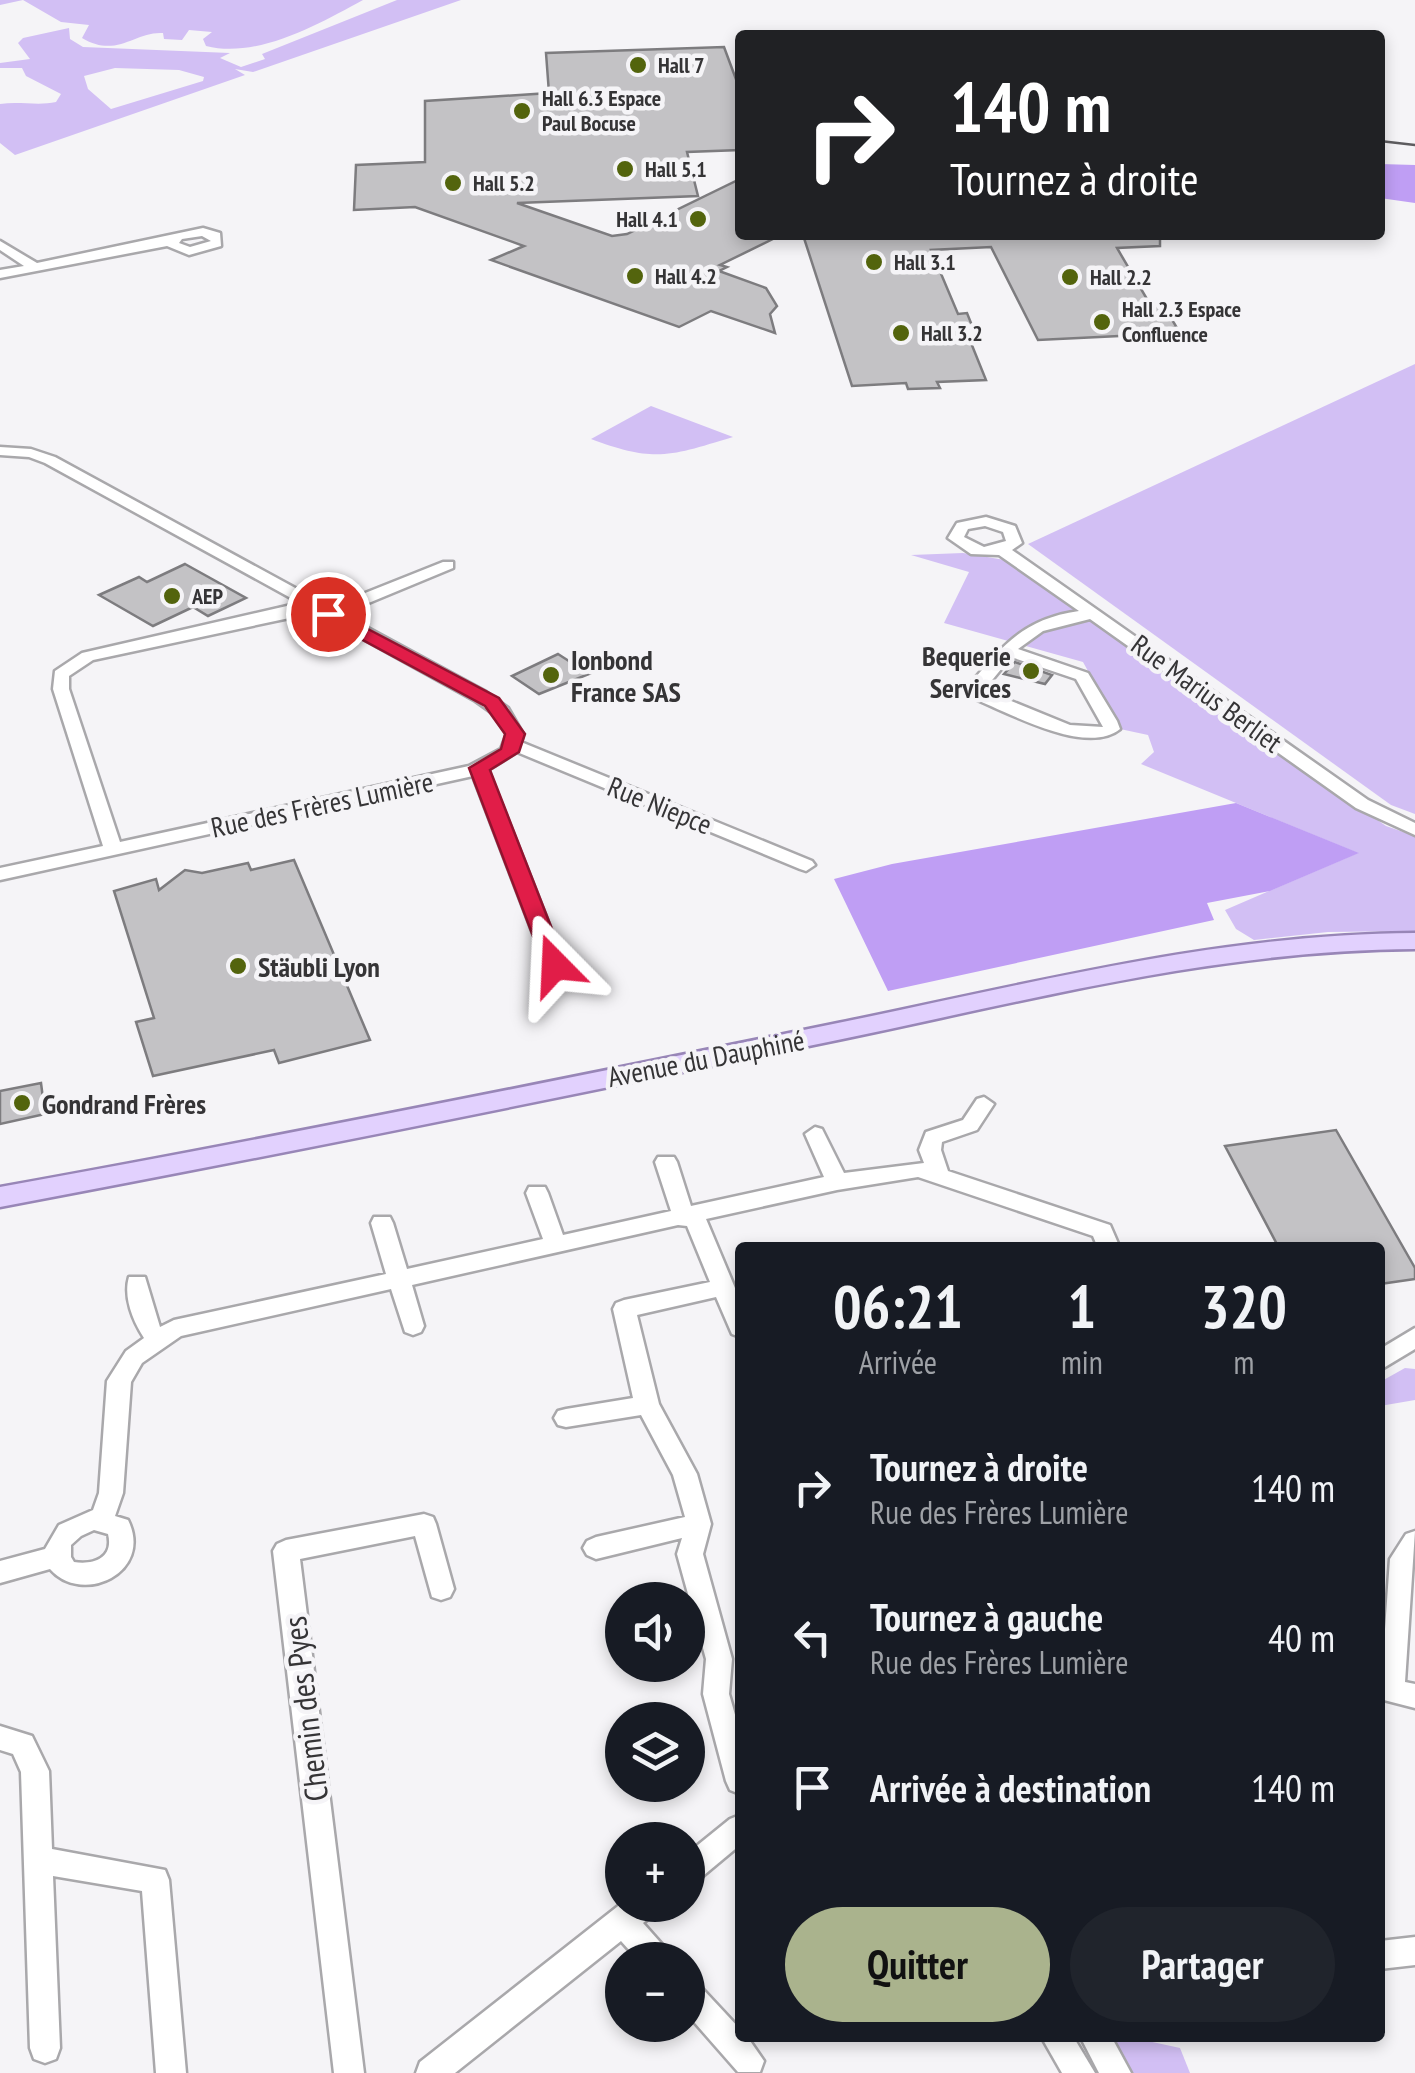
<!DOCTYPE html>
<html lang="fr">
<head>
<meta charset="utf-8">
<style>
  :root { --surface:#171b24; --page:#20242c; --text:#f1f3f6; --muted:#9ea1a6; --accent:#aab38d }
  body { margin:0; font-family:"PT Sans Narrow",sans-serif; background:var(--page); color:var(--text); height:100vh; display:flex; flex-direction:column; font-size:38px; white-space:nowrap }
  * { box-sizing:border-box; margin:0 }
  p { font-size:32px; color:var(--muted) }
  .icon { flex:none; width:55px; height:55px; fill:none; stroke:currentColor; stroke-width:2; stroke-linecap:round; stroke-linejoin:round }
  .map { position:relative; flex:1; overflow:hidden }
  .drawer { position:absolute; left:735px; top:1242px; width:650px; height:800px; display:flex; flex-direction:column; background:var(--surface); border-radius:10px; box-shadow:0 5px 15px #0003 }
  .drawer>* { flex:none }
  .guide { position:absolute; left:735px; top:30px; width:650px; height:210px; border-radius:10px; box-shadow:0 5px 15px #0003; background:#202124; color:#fff; overflow:hidden }
  .fabs { position:absolute; left:605px; top:1582px; display:grid; gap:20px }
  .fabs a { display:grid; place-items:center; width:100px; height:100px; border-radius:50%; background:var(--surface); box-shadow:0 5px 15px #0003; font-size:50px }
  .pin { position:absolute; display:grid; place-items:center; width:85px; height:85px; color:#fff; margin:-42px; border:5px solid #fff; border-radius:50%; box-shadow:0 2px 10px #0007 }
  .me { position:absolute; width:110px; margin:-55px; rotate:339deg; stroke-linejoin:round; filter:drop-shadow(0 0 8px #0008) }
  .turn { display:flex; align-items:center; gap:35px; height:210px; padding:0 50px; font-size:45px }
  .turn .icon { width:130px; height:130px; stroke-width:2.5 }
  .turn b { display:block; font-size:70px; line-height:85px }
  .eta { display:flex; justify-content:space-evenly; align-items:center; height:170px; text-align:center }
  .eta b { font-size:60px; font-weight:600; line-height:70px }
  .button { display:flex; gap:20px; margin-top:auto; padding:20px 50px }
  .button a { flex:1; height:115px; border-radius:60px; background:var(--accent); color:#111; font-size:40px; font-weight:600; line-height:115px; text-align:center }
  .button a+a { background:var(--page); color:var(--text) }
  ul { padding:0; list-style:none }
  li { display:flex; align-items:center; gap:30px; height:150px; padding:0 50px }
  li div { flex:1 }
  li b { display:block; font-size:38px }
  li em { font-style:normal }
  .map>svg:first-child { display:block }
  .green { fill:#d2bff4; fill-rule:evenodd }
  .water { fill:#bf9ef4 }
  .building { fill:#c3c2c5; stroke:#7d7c7f; stroke-width:2.5 }
  .lines { fill:none; stroke-linecap:round; stroke-linejoin:round }
  .minor-casing { stroke:#a9a8ab; stroke-width:5 }
  .major-casing { stroke:#9886b7; stroke-width:5 }
  .minor { fill:#fff; fill-rule:evenodd }
  .major { fill:#e2d1fe; fill-rule:evenodd }
  .tram { stroke:#5d5c5f; stroke-width:2.5 }
  .route { fill:#e11d48; stroke:#92132f; stroke-width:2.5 }
  .poi-dot { fill:#53640d; stroke:#f5f4f7; stroke-width:4 }
  .labels { text-anchor:middle; dominant-baseline:central; stroke-width:9; stroke-linejoin:round; paint-order:stroke }
  .far-poi-label { font-size:22px; font-weight:bold; fill:#353436; stroke:#f5f4f7; text-anchor:start }
  .poi-label { font-size:28px; font-weight:bold; fill:#353436; stroke:#f5f4f7; text-anchor:start }
  .street-label { font-size:28px; fill:#353436; stroke:#f5f4f7 }
  .near-street-label { font-size:32px; fill:#353436; stroke:#f5f4f7 }
</style>
</head>
<body>
<div class="map">
<svg width="1415" height="2073" viewBox="0 0 1415 2073">
  <rect width="100%" height="100%" fill="#f5f4f7"/>
  <g class="green">
    <path d="M0,0H363C319,24 258,59 206,46L203,39L212,32L189,30L182,40L164,39L163,33C135,31 117,59 82,38L89,25L61,22L23,0L0,5Z"/>
    <path d="M397,0H461L253,72L235,69L245,75L15,155L0,143V104C19,101 38,106 56,102L61,94L26,76L22,68H0V63L30,59L18,43L23,38L69,28L70,39L83,47L230,53L220,58L241,67L265,59L262,54ZM115,68L179,70L204,77L203,81L111,109L88,89L84,76Z"/>
    <path d="M1415,364V814L1391,805L1028,544Z"/>
    <path d="M651,406L733,437C670,456 655,463 591,439Z"/>
    <path d="M963,553L1005,560L1386,826L1415,836V931L1328,932L1254,940L1236,929L1225,910L1358,853L1141,764L1154,752L1148,735L1120,729L1083,662L944,623L969,572L911,555Z"/>
    <path d="M1405,1368L1415,1369V1400L1380,1406V1382Z"/>
    <path d="M1111,2038H1134L1180,2048L1190,2073H1132Z"/>
  </g>
  <g class="water">
    <path d="M1380,164L1415,165V203L1380,198Z"/>
    <path d="M1236,803L1359,853L1270,891L1207,903L1214,920L888,991L834,879L892,864Z"/>
  </g>
  <g class="building">
    <path d="M724,47L740,90V150L687,152L698,196L517,203L612,236L627,234L740,179V235H781L720,265L727,267L719,271L766,288L777,306L770,314L775,333L711,311L679,327L491,260L524,246L415,207L354,210L356,165L425,162V101L549,93L546,53Z"/>
    <path d="M803,235H1160V246L1117,248L1151,306H1164L1180,333L1038,340L991,247L931,250L958,314L967,313L973,328H965L986,380L937,382L940,388L908,389L906,383L852,386Z"/>
    <path d="M185,564L246,598L208,616L193,607L153,626L99,595L139,577L147,582Z"/>
    <path d="M558,654L589,674L539,694L512,676Z"/>
    <path d="M1015,662L1052,675L1045,684L1004,674Z"/>
    <path d="M294,860L370,1040L279,1063L274,1050L153,1076L136,1022L154,1018L114,891L156,879L159,890L185,870L202,873L248,863L251,870Z"/>
    <path d="M41,1083L45,1114L0,1124V1091Z"/>
    <path d="M1336,1130L1415,1268V1279L1380,1284V1248H1279L1225,1146Z"/>
  </g>
  <g class="lines">
    <g class="minor-casing">
      <g id="minor">
        <path d="M203,228L220,233L221,246L189,255L167,246L0,278V270L24,266L0,250V241L37,263ZM202,236L211,241L190,247L179,243L182,239Z"/>
        <path d="M0,447L31,449L55,457L330,607L443,562H453V568L342,614L486,692L508,708L523,734L521,742L812,861L815,865L806,871L800,869L517,752L488,770L565,965L555,971L545,965L473,776L0,880V868L103,846L53,689L55,671L82,653L300,603L45,463L29,457L0,455ZM311,610L474,700L495,715L507,734L501,749L469,766L120,842L69,689V676L93,660L294,617Z"/>
        <path d="M986,517L1015,526L1022,543L1012,550L1368,800L1415,823V835L1356,808L1090,619L1043,631L1018,649L1088,673L1117,721L1120,729C1086,757 1006,711 970,697L967,689L969,685C1004,645 1023,619 1079,611L999,555L971,554L948,538L957,523ZM985,526L1003,532L1006,541L984,547L964,537L968,529ZM1011,657L1076,679L1103,727L1070,725L984,690Z"/>
        <path d="M984,1097L994,1104L977,1130L942,1142L941,1150L948,1171L1110,1225L1120,1248H1098L1093,1236L918,1177L837,1190L706,1219L740,1300V1337L732,1334L716,1297L637,1315L659,1404L697,1474L711,1524L703,1554L732,1659L729,1694L740,1732V1794L730,1790L726,1781L703,1694L706,1659L677,1554L682,1538L596,1559L587,1555L583,1548L587,1541L596,1537L685,1517L673,1475L641,1415L566,1427L558,1425L554,1418L558,1411L566,1409L633,1398L613,1309L616,1303L624,1300L710,1282L687,1226L678,1225L412,1285L424,1326L421,1332L413,1335L405,1332L391,1289L181,1336L142,1363L131,1382L123,1493L115,1516L128,1520C154,1573 82,1606 50,1569L0,1583V1561L45,1549L59,1525L93,1510L99,1493L107,1381L126,1351L144,1338C133,1321 123,1297 129,1277H145L160,1327L174,1320L386,1274L371,1223L374,1217H390L393,1223L407,1269L543,1239L526,1193L529,1187H545L548,1193L563,1235L671,1211L655,1162L658,1157H674L677,1162L691,1206L824,1177L805,1134L815,1127L822,1129L844,1173L924,1163L919,1150L926,1132L963,1120L977,1099ZM94,1530L108,1534C114,1558 94,1565 74,1562L71,1557V1545L81,1536Z"/>
        <path d="M1415,1328V1349L1380,1370V1349Z"/>
        <path d="M424,1514L433,1517L436,1524L454,1589L450,1597L441,1600L432,1597L415,1536L300,1559L364,2073H334L273,1551L277,1544L286,1540Z"/>
        <path d="M1415,1531L1405,1682L1415,1684V1708L1380,1699L1390,1559L1406,1534Z"/>
        <path d="M0,1726L32,1736L49,1771L52,1849L165,1870L169,1880L186,2073H156L142,1891L53,1876L60,2048L56,2059L45,2063L34,2059L30,2048L21,1772L13,1754L0,1750Z"/>
        <path d="M740,1815V1845L698,1880L688,1883V1853L730,1819Z"/>
        <path d="M622,1903L657,1905L653,1915L643,1923L667,1950L672,1960H638L621,1941L455,2073H416L420,2062Z"/>
        <path d="M1415,1937V1965L1380,1969V1941Z"/>
        <path d="M688,1979L698,1984L740,2029V2038H748L764,2061L760,2072H738L688,2015Z"/>
        <path d="M1042,2038H1074L1095,2073H1062Z"/>
        <path d="M1081,2038H1112L1131,2073H1099Z"/>
      </g>
    </g>
    <g class="major-casing">
      <path id="major" d="M1415,933V949C1214,950 1023,1002 828,1042C553,1099 277,1155 0,1207V1187C278,1137 555,1081 833,1024C1026,985 1216,934 1415,933Z"/>
    </g>
    <use href="#minor" class="minor"/>
    <use href="#major" class="major"/>
    <path class="tram" d="M1380,141L1415,145"/>
  </g>
  <path class="route" d="M328,608L499,698L525,734L519,752L490,770L566,965L563,970L555,972L544,965L469,768L501,749L505,734L485,706L322,618L319,614Z"/>
  <g class="poi-dot">
    <circle cx="638" cy="65" r="10"/>
    <circle cx="522" cy="111" r="10"/>
    <circle cx="625" cy="169" r="10"/>
    <circle cx="453" cy="183" r="10"/>
    <circle cx="698" cy="219" r="10"/>
    <circle cx="874" cy="262" r="10"/>
    <circle cx="635" cy="276" r="10"/>
    <circle cx="1070" cy="277" r="10"/>
    <circle cx="1102" cy="322" r="10"/>
    <circle cx="901" cy="333" r="10"/>
    <circle cx="172" cy="596" r="10"/>
    <circle cx="1031" cy="671" r="10"/>
    <circle cx="551" cy="675" r="10"/>
    <circle cx="238" cy="966" r="10"/>
    <circle cx="22" cy="1103" r="10"/>
  </g>
  <g class="labels">
    <g class="far-poi-label">
      <text x="658" y="65">Hall 7</text>
      <text x="542" y="98">Hall 6.3 Espace<tspan x="542" dy="25">Paul Bocuse</tspan></text>
      <text x="645" y="169">Hall 5.1</text>
      <text x="473" y="183">Hall 5.2</text>
      <text x="678" y="219" text-anchor="end">Hall 4.1</text>
      <text x="894" y="262">Hall 3.1</text>
      <text x="655" y="276">Hall 4.2</text>
      <text x="1090" y="277">Hall 2.2</text>
      <text x="1122" y="309">Hall 2.3 Espace<tspan x="1122" dy="25">Confluence</tspan></text>
      <text x="921" y="333">Hall 3.2</text>
      <text x="192" y="596">AEP</text>
    </g>
    <g class="poi-label">
      <text x="1011" y="655" text-anchor="end">Bequerie<tspan x="1011" dy="32">Services</tspan></text>
      <text x="571" y="659">Ionbond<tspan x="571" dy="32">France SAS</tspan></text>
      <text x="258" y="966">Stäubli Lyon</text>
      <text x="42" y="1103">Gondrand Frères</text>
    </g>
    <g class="street-label">
      <text transform="translate(1207 693) rotate(36)">Rue Marius Berliet</text>
      <text transform="translate(322 804) rotate(-12)">Rue des Frères Lumière</text>
      <text transform="translate(660 805) rotate(22)">Rue Niepce</text>
      <text transform="translate(706 1058) rotate(-11)">Avenue du Dauphiné</text>
    </g>
    <g class="near-street-label">
      <text transform="translate(305 1709) rotate(-97)">Chemin des Pyes</text>
    </g>
  </g>
</svg>
<div class="fabs">
<a><svg class="icon" aria-label="sound" viewBox="0 0 24 24"><path d="M4 9h4l5-4v14l-5-4H4zM17 9q2 3 0 6"/></svg></a>
<a><svg class="icon" aria-label="layers" viewBox="0 0 24 24"><path d="M12 4l9 5-9 5-9-5zM3 14l9 5 9-5"/></svg></a>
<a>+</a>
<a>−</a>
</div>
<div class="pin" style="left:328px;top:614px;background:#d93025"><svg class="icon" aria-label="arrive" viewBox="0 0 24 24"><path d="M6 21V4h12l-3 4 3 4H6"/></svg></div>
<svg class="me" style="left:555px;top:965px" viewBox="-20 -20 40 40"><path d="M0-17L14 15 0 8-14 15z" fill="#e11d48" stroke="#fff" stroke-width="4"/></svg>
<div class="guide">
<div class="turn"><svg class="icon" aria-label="right" viewBox="0 0 24 24"><path d="M7 20v-9h11M14 6l5 5-5 5"/></svg><div><b>140 m</b>Tournez à droite</div></div>
</div>
<section class="drawer">
<div class="eta">
<div><b>06:21</b><p>Arrivée</p></div>
<div><b>1</b><p>min</p></div>
<div><b>320</b><p>m</p></div>
</div>
<ul>
<li><svg class="icon" aria-label="right" viewBox="0 0 24 24"><path d="M7 20v-9h11M14 6l5 5-5 5"/></svg><div><b>Tournez à droite</b><p>Rue des Frères Lumière</p></div><em>140 m</em></li>
<li><svg class="icon" aria-label="left" viewBox="0 0 24 24"><path d="M17 20v-9H6M10 6l-5 5 5 5"/></svg><div><b>Tournez à gauche</b><p>Rue des Frères Lumière</p></div><em>40 m</em></li>
<li><svg class="icon" aria-label="arrive" viewBox="0 0 24 24"><path d="M6 21V4h12l-3 4 3 4H6"/></svg><div><b>Arrivée à destination</b></div><em>140 m</em></li>
</ul>
<div class="button"><a>Quitter</a><a>Partager</a></div>
</section>
</div>
</body>
</html>
